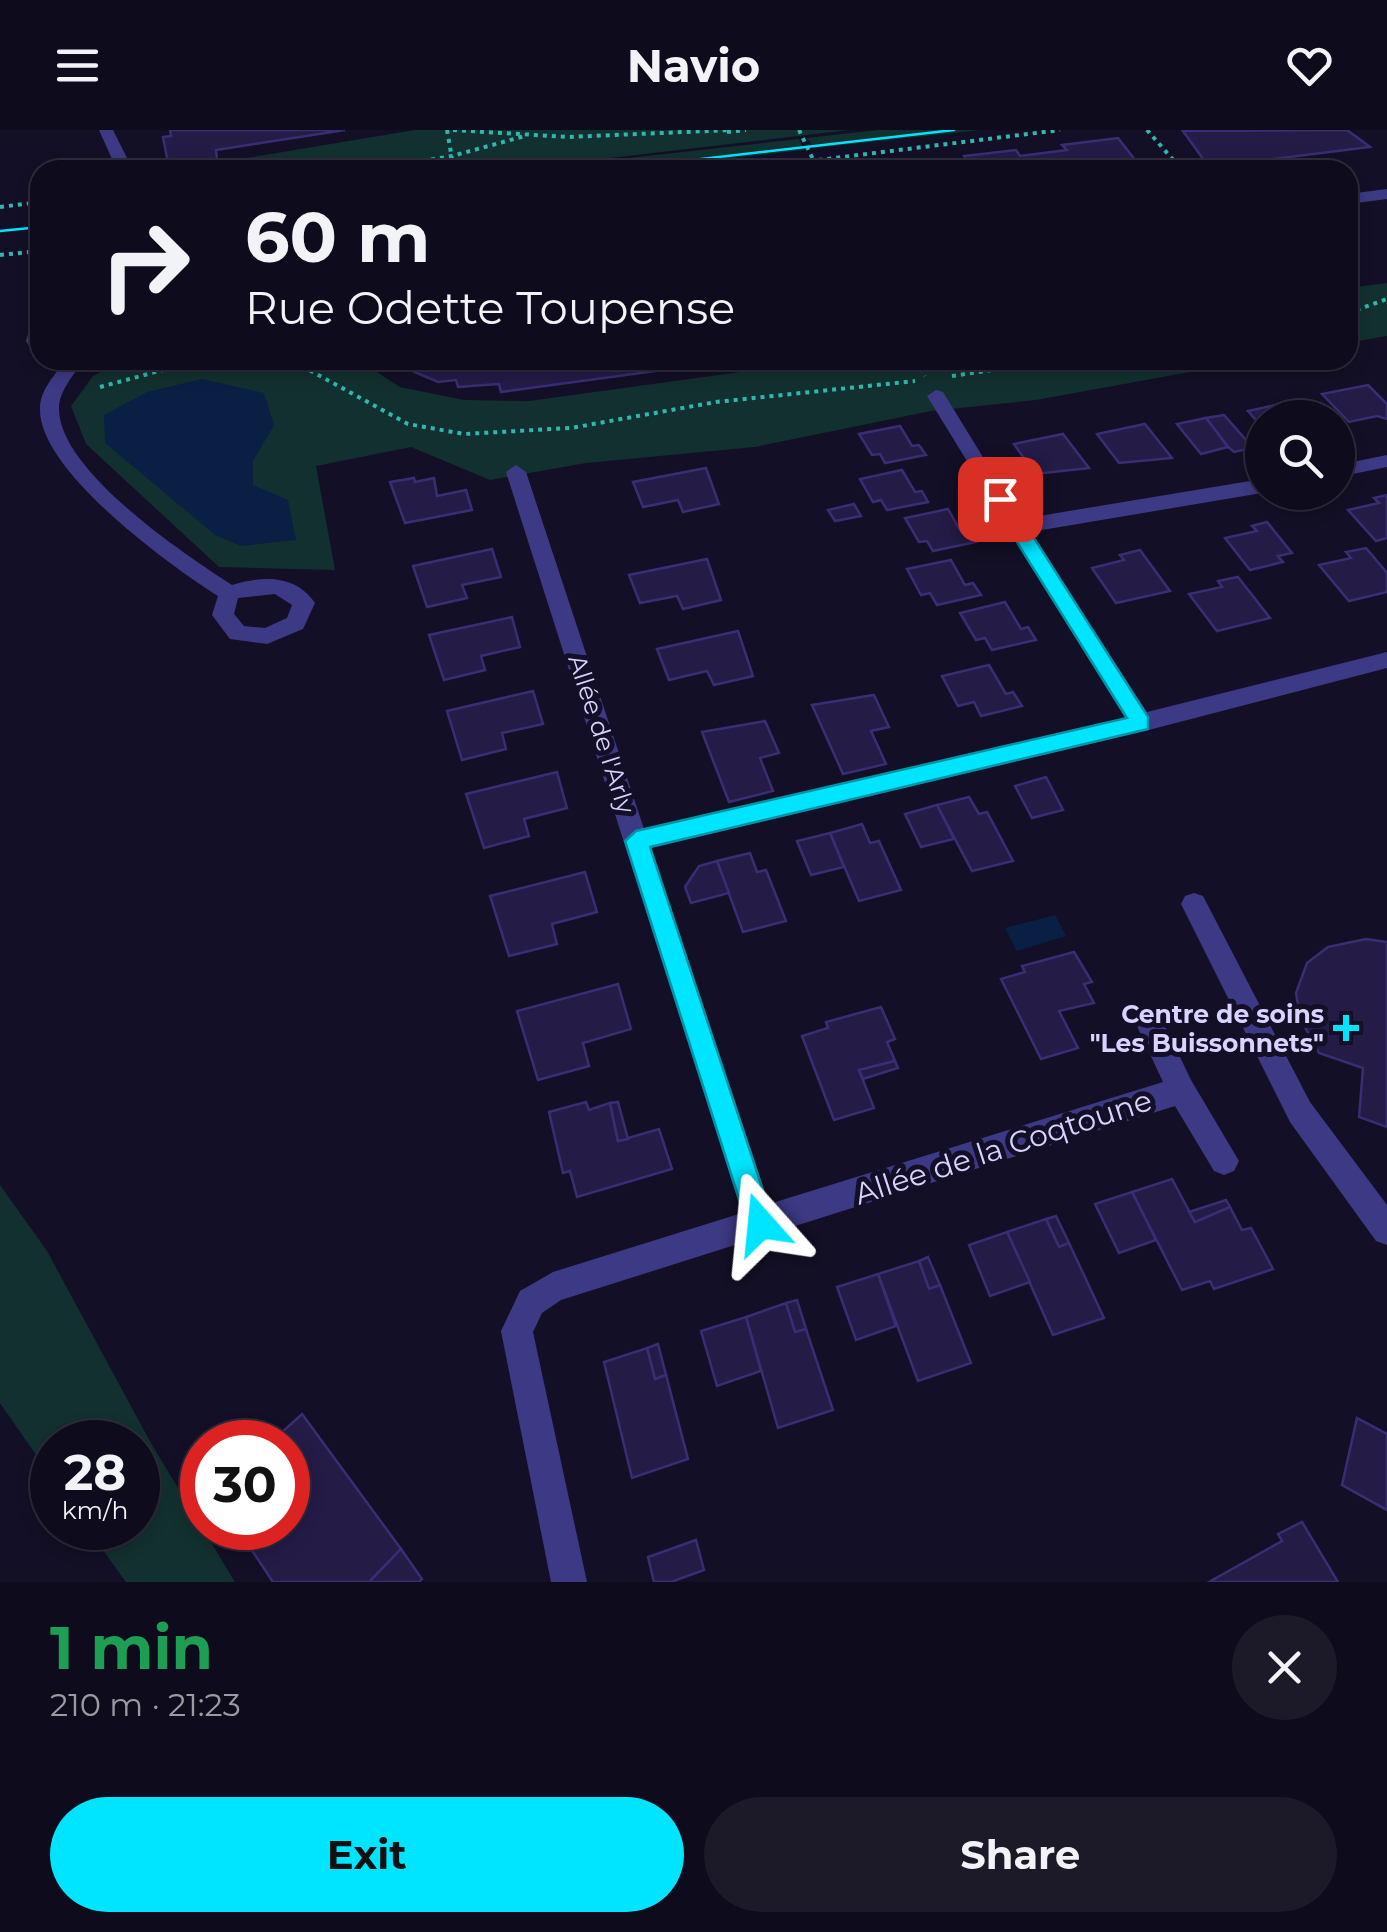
<!DOCTYPE html>
<html lang="en">
<head>
<meta charset="utf-8">
<style>
  :root { --surface:#0e0b1c; --page:#1c1929; --text:#f1f3f6; --muted:#9b9ba3; --line:#2e2b3b; --accent:#00e5ff }
  body { margin:0; font-family:Montserrat,sans-serif; background:var(--page); color:var(--text); height:100vh; display:flex; flex-direction:column; font-size:38px; white-space:nowrap }
  * { box-sizing:border-box; margin:0 }
  p { font-size:32px; color:var(--muted) }
  .icon { flex:none; width:55px; height:55px; fill:none; stroke:currentColor; stroke-width:2; stroke-linecap:round; stroke-linejoin:round }
  .map { position:relative; height:1452px; overflow:hidden }
  .details { display:flex; flex-direction:column; background:var(--surface); flex:1 }
  .details>* { flex:none }
  .hud { position:absolute; left:30px; top:30px; width:1328px; height:210px; border-radius:30px; box-shadow:0 5px 15px #0003,0 0 0 2px var(--line); background:#0e0b1c; color:var(--text); overflow:hidden }
  .controls { position:absolute; left:1245px; top:270px; display:grid; gap:20px }
  .controls a { display:grid; place-items:center; width:110px; height:110px; border-radius:50%; background:var(--surface); box-shadow:0 5px 15px #0003,0 0 0 2px var(--line); font-size:50px }
  .speed { position:absolute; left:30px; top:1290px; display:flex; gap:20px; font-size:50px; font-weight:700; text-align:center }
  .speed>* { display:grid; place-content:center; width:130px; height:130px; border-radius:50%; background:var(--surface); box-shadow:0 5px 15px #0003,0 0 0 2px var(--line); line-height:1 }
  .speed small { font-size:25px; font-weight:400 }
  .speed .limit { border:15px solid #d22; background:#fff; color:#111 }
  .pin { position:absolute; display:grid; place-items:center; width:85px; height:85px; color:#fff; margin:-42px; border-radius:20px; box-shadow:0 5px 15px #0006 }
  .me { position:absolute; width:110px; margin:-55px; rotate:342deg; stroke-linejoin:round; filter:drop-shadow(0 0 8px #0008) }
  .turn { display:flex; align-items:center; gap:35px; height:210px; padding:0 50px; font-size:45px }
  .turn .icon { width:130px; height:130px; stroke-width:2.5 }
  .turn b { display:block; font-size:70px; line-height:85px }
  .round { display:grid; place-items:center; flex:none; width:105px; height:105px; border-radius:52px; background:var(--page) }
  .summary { display:flex; align-items:center; justify-content:space-between; height:170px; padding:0 50px }
  h1 { font-size:60px; font-weight:700; line-height:75px; color:#1e9e55 }
  .primary-button { display:flex; gap:20px; margin-top:auto; padding:20px 50px }
  .primary-button a { flex:1; height:115px; border-radius:60px; background:var(--accent); color:#111; font-size:40px; font-weight:700; line-height:115px; text-align:center }
  .primary-button a+a { background:var(--page); color:var(--text) }
  header { display:flex; justify-content:space-between; align-items:center; height:130px; padding:0 50px; background:var(--surface); font-size:45px; font-weight:700 }
  .map>svg:first-child { display:block }
  .green { fill:#12302f }
  .water { fill:#0a1f44 }
  .building { fill:#241b47; stroke:#3b2d73; stroke-width:2.5 }
  .lines { fill:none; stroke-linecap:round; stroke-linejoin:round }
  .path { stroke:#2fb8b0; stroke-width:4; stroke-dasharray:4 5; stroke-linecap:butt }
  .pedestrian { fill:#3d3a85; fill-rule:evenodd }
  .minor { fill:#3d3a85; fill-rule:evenodd }
  .tertiary { fill:#3d3a85; fill-rule:evenodd }
  .tram { stroke:#00e5ff; stroke-width:2.5 }
  .route { fill:#00e5ff; stroke:#0095a6; stroke-width:2.5 }
  .poi-dot { fill:#00e5ff; stroke:#130f26; stroke-width:4 }
  .labels { text-anchor:middle; dominant-baseline:central; stroke-width:10; stroke-linejoin:round; paint-order:stroke }
  .street-label { font-size:25px; fill:#d9d4ff; stroke:#130f26 }
  .poi-label { font-size:25px; font-weight:bold; fill:#d9d4ff; stroke:#130f26; text-anchor:end }
  .near-street-label { font-size:30px; fill:#d9d4ff; stroke:#130f26 }
</style>
</head>
<body>
<header><svg class="icon" aria-label="menu" viewBox="0 0 24 24"><path d="M4 6h16M4 12h16M4 18h16"/></svg>Navio<svg class="icon" aria-label="heart" viewBox="0 0 24 24"><path d="M12 20l-8-8c-3-5 5-10 8-4 3-6 11-1 8 4z"/></svg></header>
<div class="map">
<svg width="1387" height="1452" viewBox="0 0 1387 1452">
  <rect width="100%" height="100%" fill="#130f26"/>
  <g class="green">
    <path d="M415,0H849L508,40H174Z"/>
    <path d="M878,0H981L814,18L807,8Z"/>
    <path d="M799,9L804,20L625,40H520Z"/>
    <path d="M1387,153V206L1348,213V158Z"/>
    <path d="M125,230H358L400,257L464,270L529,271L827,230H1256L1036,270L931,281L755,317L586,333L490,350L411,317L316,336L335,440L219,437L86,314L71,276L93,246Z"/>
    <path d="M0,1055L47,1121L152,1315L235,1452H126L87,1398H138V1312H52V1348L0,1273Z"/>
  </g>
  <g class="water">
    <path d="M202,249L264,263L274,295L253,331V355L288,370L296,410L241,416L215,405L105,313L104,285L147,262Z"/>
    <path d="M1055,785L1066,806L1017,821L1005,798Z"/>
  </g>
  <g class="building">
    <path d="M170,0H345L216,20L217,29L168,33L163,7L171,6Z"/>
    <path d="M1347,0L1370,17L1259,31V36L1225,40H1211L1183,1Z"/>
    <path d="M1118,8L1143,40L859,39L967,32L964,26L1016,20L1020,26L1067,20L1062,15Z"/>
    <path d="M404,230H494L496,238L504,237L502,230H660L663,240L501,262L499,254L458,257L456,250L438,252L405,238Z"/>
    <path d="M1368,255L1387,274V289L1377,286L1349,292L1322,264Z"/>
    <path d="M1285,273L1291,280L1304,277L1313,288H1262V297L1248,281Z"/>
    <path d="M1224,285L1253,318L1234,322L1228,317L1206,288Z"/>
    <path d="M1206,288L1228,317L1201,324L1177,294Z"/>
    <path d="M1145,294L1172,328L1119,333L1097,304Z"/>
    <path d="M900,296L912,316L919,315L926,325L885,333L880,324L872,325L859,304Z"/>
    <path d="M1063,304L1089,338L1035,344L1014,314Z"/>
    <path d="M706,338L719,374L683,382L678,370L643,377L633,352Z"/>
    <path d="M902,340L915,362L922,361L928,372L887,380L881,370L873,372L860,349Z"/>
    <path d="M414,348L415,352L434,348L437,366L466,360L472,380L405,393L390,352Z"/>
    <path d="M1387,365V408L1376,411L1348,380L1379,373L1374,368Z"/>
    <path d="M854,374L861,386L835,391L828,380Z"/>
    <path d="M948,379L961,402L968,401L976,412L933,421L927,411L919,412L905,388Z"/>
    <path d="M1267,392L1292,423L1278,426L1283,432L1250,440L1225,408L1257,401L1252,396Z"/>
    <path d="M1366,418L1387,443V462L1349,471L1319,435L1351,428L1346,422Z"/>
    <path d="M492,419L501,447L462,455L467,468L427,477L413,436Z"/>
    <path d="M1140,420L1170,461L1116,473L1092,438L1124,430L1120,425Z"/>
    <path d="M707,429L721,470L683,479L677,466L640,473L629,445Z"/>
    <path d="M951,430L965,455L973,453L981,465L937,475L930,463L921,465L907,439Z"/>
    <path d="M1238,447L1270,488L1217,501L1189,464L1222,457L1218,451Z"/>
    <path d="M1005,472L1021,499L1028,497L1036,510L992,520L985,508L976,510L960,483Z"/>
    <path d="M512,487L520,517L481,526L485,540L444,550L429,505Z"/>
    <path d="M738,501L753,546L714,555L707,541L669,550L657,519Z"/>
    <path d="M989,535L1006,564L1013,562L1022,576L981,586L974,572L958,576L942,546Z"/>
    <path d="M533,561L543,594L502,603L506,619L462,630L447,581Z"/>
    <path d="M874,565L889,597L871,601L886,634L843,644L812,575Z"/>
    <path d="M765,591L779,623L760,628L773,661L729,672L702,602Z"/>
    <path d="M557,642L567,678L524,689L529,706L484,718L466,664Z"/>
    <path d="M1046,647L1063,680L1032,688L1015,656Z"/>
    <path d="M969,667L979,684L987,682L1013,731L972,741L937,675Z"/>
    <path d="M937,675L954,709L921,717L905,684Z"/>
    <path d="M862,694L870,713L879,711L901,760L859,771L830,703Z"/>
    <path d="M830,703L844,737L811,745L797,711Z"/>
    <path d="M750,723L757,742L766,740L786,791L743,802L717,731Z"/>
    <path d="M717,731L729,763L691,773L685,757L699,736Z"/>
    <path d="M585,742L597,782L552,794L557,814L509,826L490,766Z"/>
    <path d="M1366,809L1387,812V997L1359,987L1363,938L1319,923L1300,888L1296,863L1307,833L1328,817Z"/>
    <path d="M1074,822L1092,852L1084,854L1094,873L1059,881L1078,918L1041,929L1001,849L1025,842L1022,836Z"/>
    <path d="M618,854L631,899L583,913L589,936L538,950L517,881Z"/>
    <path d="M881,877L895,909L887,912L895,931L859,940L874,978L834,990L802,906L828,898L826,892Z"/>
    <path d="M895,931L898,938L863,949L859,940Z"/>
    <path d="M586,972L589,980L610,973L618,1011L659,999L672,1039L577,1067L570,1041L563,1043L549,982Z"/>
    <path d="M618,972L628,1009L618,1011L610,973Z"/>
    <path d="M1172,1049L1195,1092L1230,1077L1242,1100L1251,1098L1273,1139L1214,1159L1210,1151L1182,1160L1132,1062Z"/>
    <path d="M1132,1062L1156,1110L1119,1123L1095,1074Z"/>
    <path d="M1226,1070L1230,1077L1195,1092L1189,1082Z"/>
    <path d="M1056,1086L1069,1113L1059,1117L1046,1089Z"/>
    <path d="M1046,1089L1059,1117L1069,1113L1104,1188L1053,1205L1007,1102Z"/>
    <path d="M1007,1102L1030,1152L990,1166L969,1115Z"/>
    <path d="M928,1127L940,1155L929,1159L919,1131Z"/>
    <path d="M919,1131L929,1159L940,1155L971,1233L918,1251L878,1144Z"/>
    <path d="M878,1144L896,1196L856,1210L837,1157Z"/>
    <path d="M797,1170L806,1199L795,1202L786,1173Z"/>
    <path d="M786,1173L795,1202L806,1199L833,1280L778,1298L746,1187Z"/>
    <path d="M746,1187L761,1241L717,1256L701,1201Z"/>
    <path d="M658,1214L666,1245L655,1249L647,1218Z"/>
    <path d="M647,1218L655,1249L666,1245L688,1329L632,1348L604,1232Z"/>
    <path d="M302,1284L401,1419L369,1452H273L237,1398H288V1312H271Z"/>
    <path d="M1357,1288L1387,1304V1380L1342,1355Z"/>
    <path d="M1302,1392L1338,1452H1209L1282,1411L1278,1404Z"/>
    <path d="M696,1410L704,1440L671,1452H654L648,1427Z"/>
    <path d="M401,1419L422,1449L419,1452H369Z"/>
  </g>
  <g class="lines">
    <g class="path">
      <path d="M447,0L454,40"/>
      <path d="M453,0L568,7L731,0"/>
      <path d="M799,0L818,40"/>
      <path d="M1147,0L1182,40"/>
      <path d="M727,2L746,0"/>
      <path d="M369,40L452,26L525,6"/>
      <path d="M738,40L1060,0"/>
      <path d="M0,77L40,72"/>
      <path d="M0,125L40,121"/>
      <path d="M1348,183L1387,169"/>
      <path d="M266,230L311,241L408,294L464,304L571,298L716,272L915,251"/>
      <path d="M916,230L925,246"/>
      <path d="M952,246L1059,230"/>
      <path d="M100,257L200,230"/>
    </g>
    <path class="pedestrian" d="M1194,763L1203,766L1310,972L1387,1075V1115L1376,1111L1290,992L1181,774L1185,766Z"/>
    <g class="minor">
      <path d="M1387,59V69L1348,74V64Z"/>
      <path d="M66,230L83,231C74,245 59,261 59,278C58,340 184,424 232,455C262,446 295,444 315,473L303,499L267,514L230,509L212,485L218,466C169,435 38,340 40,278C40,260 56,243 66,230ZM275,464L292,475L287,488L265,498L244,496L234,484L238,468Z"/>
      <path d="M936,260L943,262L1021,389L1262,349V363L1030,402L1147,582L1387,522V538L1141,602L651,718L769,1074L1163,952L1136,894L1140,885L1150,881L1160,885L1191,950L1239,1031L1234,1041L1224,1045L1214,1041L1175,976L561,1170L542,1183L533,1202L587,1452H551L501,1201L520,1161L553,1142L742,1083L506,342L516,335L526,342L644,699L1125,588L927,266Z"/>
      <path d="M1387,325V337L1338,347V335Z"/>
    </g>
    <g class="tertiary">
      <path d="M99,0H113L133,40H117Z"/>
      <path d="M40,189V225L34,224L26,211L31,194Z"/>
      <path d="M51,230H102C91,239 62,239 51,230Z"/>
    </g>
    <g class="tram">
      <path d="M548,40L618,32"/>
      <path d="M606,40L954,0"/>
      <path d="M0,101L40,97"/>
    </g>
  </g>
  <path class="route" d="M1000,363L1006,364L1148,587V599L650,717L774,1094L770,1104L761,1108L751,1104L747,1094L625,711L636,701L1127,588L990,369Z"/>
  <path class="poi-dot" d="M1341 883h10v10h10v10h-10v10h-10v-10h-10v-10h10z"/>
  <g class="labels">
    <g class="street-label">
      <text transform="translate(602 604) rotate(72)">Allée de l'Arly</text>
    </g>
    <g class="poi-label">
      <text x="1324" y="884">Centre de soins<tspan x="1324" dy="29">"Les Buissonnets"</tspan></text>
    </g>
    <g class="near-street-label">
      <text transform="translate(1003 1017) rotate(-18)">Allée de la Coqtoune</text>
    </g>
  </g>
</svg>
<div class="controls">
<a><svg class="icon" aria-label="search" viewBox="0 0 24 24"><circle cx="10" cy="10" r="6"/><path d="M15 15l6 6"/></svg></a>
</div>
<div class="speed"><div>28<small>km/h</small></div><div class="limit">30</div></div>
<div class="pin" style="left:1000px;top:369px;background:#d93025"><svg class="icon" aria-label="arrive" viewBox="0 0 24 24"><path d="M6 21V4h12l-3 4 3 4H6"/></svg></div>
<svg class="me" style="left:761px;top:1094px" viewBox="-20 -20 40 40"><path d="M0-17L14 15 0 8-14 15z" fill="#00e5ff" stroke="#fff" stroke-width="4"/></svg>
<div class="hud">
<div class="turn"><svg class="icon" aria-label="right" viewBox="0 0 24 24"><path d="M7 20v-9h11M14 6l5 5-5 5"/></svg><div><b>60 m</b>Rue Odette Toupense</div></div>
</div>
</div>
<section class="details">
<div class="summary"><div><h1>1 min</h1><p>210 m · 21:23</p></div><a class="round"><svg class="icon" aria-label="close" viewBox="0 0 24 24"><path d="M6 6l12 12M18 6L6 18"/></svg></a></div>
<div class="primary-button"><a>Exit</a><a>Share</a></div>
</section>
</body>
</html>
